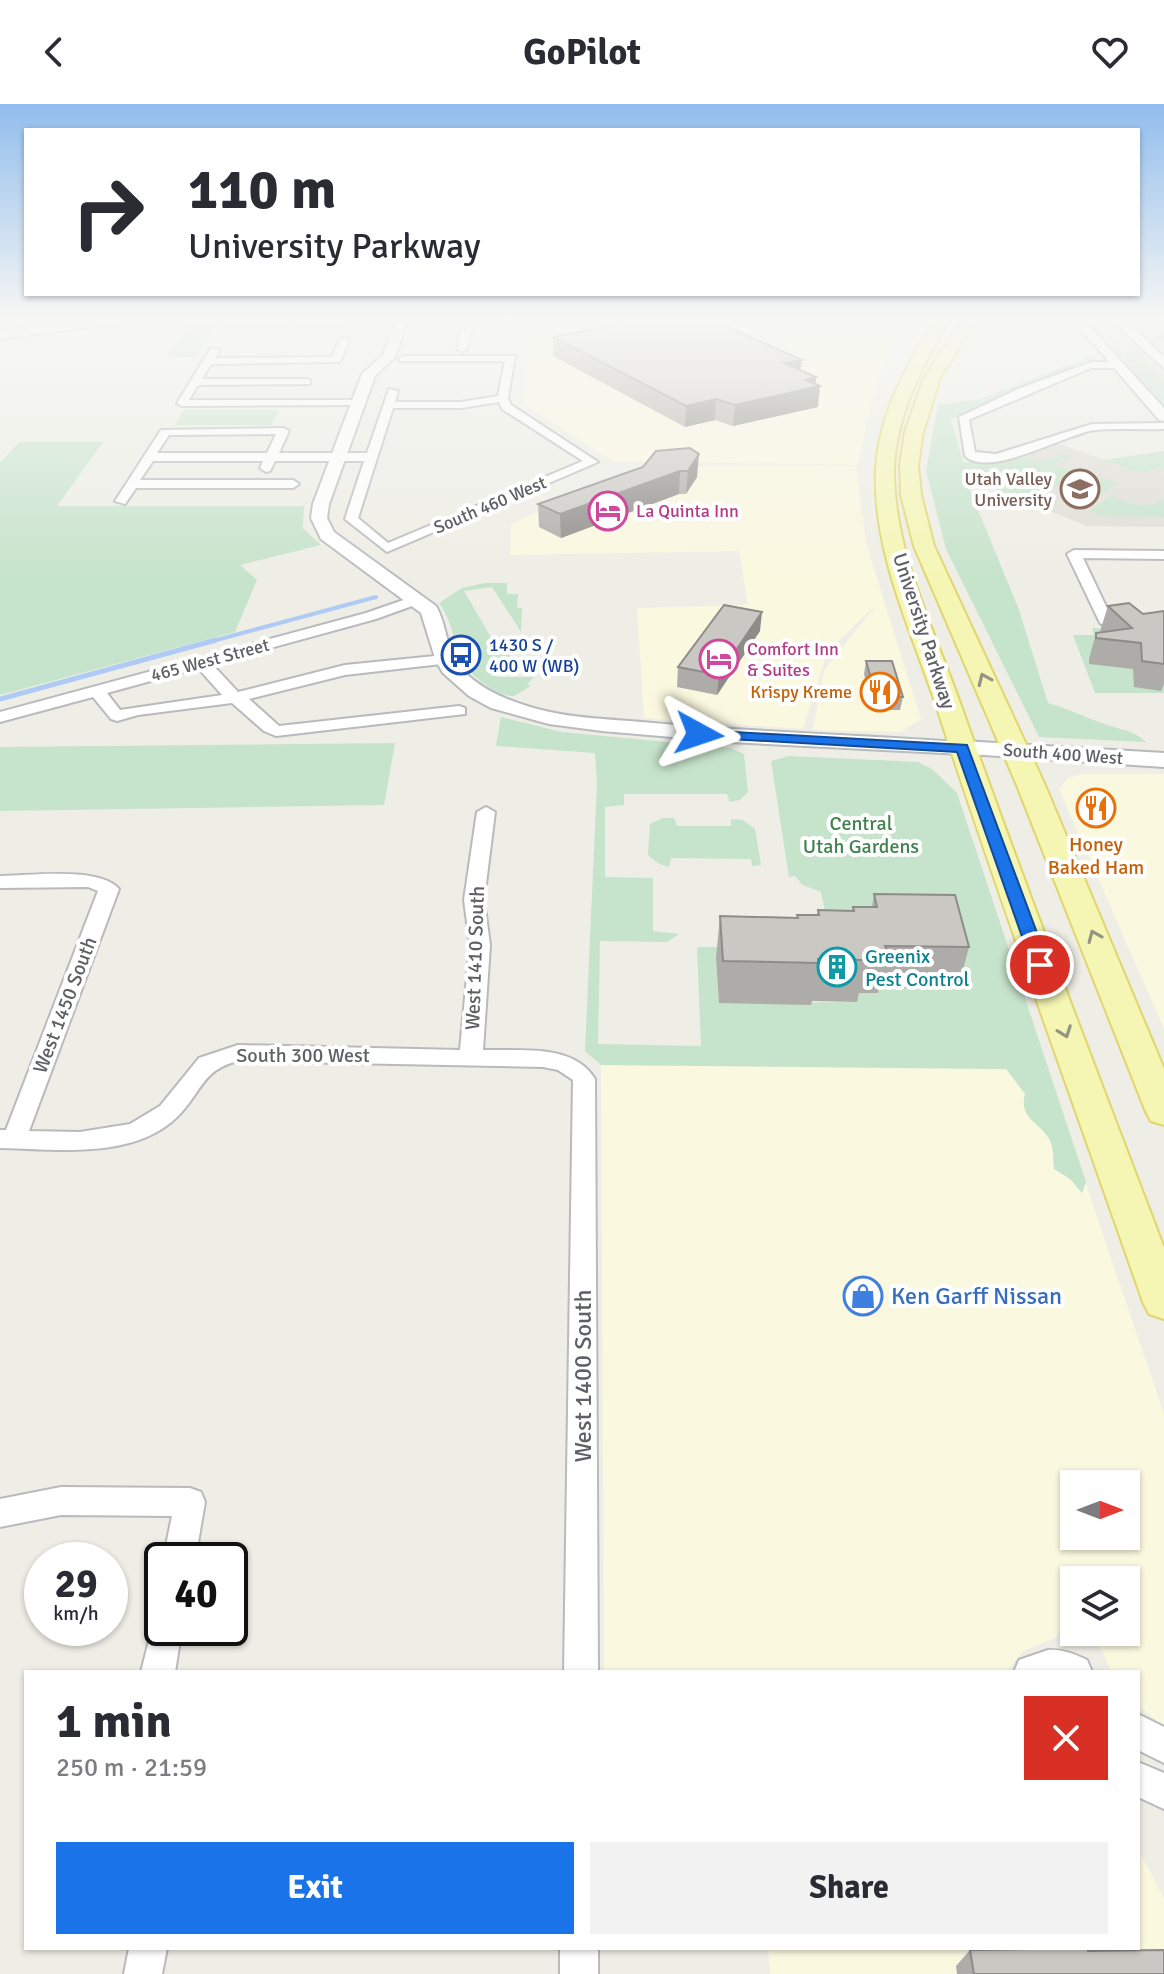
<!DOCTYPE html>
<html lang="en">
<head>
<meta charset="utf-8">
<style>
  :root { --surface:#fff; --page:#f2f2f3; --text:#2b2b33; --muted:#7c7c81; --accent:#1a73e8 }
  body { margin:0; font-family:Signika,sans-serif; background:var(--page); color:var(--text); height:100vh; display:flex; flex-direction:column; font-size:30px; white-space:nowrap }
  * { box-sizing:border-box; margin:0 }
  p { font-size:26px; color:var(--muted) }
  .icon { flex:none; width:44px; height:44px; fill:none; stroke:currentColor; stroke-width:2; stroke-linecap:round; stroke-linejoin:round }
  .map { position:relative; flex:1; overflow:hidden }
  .drawer { position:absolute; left:24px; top:1566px; width:1116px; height:280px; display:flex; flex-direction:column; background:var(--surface); border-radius:0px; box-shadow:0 2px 6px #0004 }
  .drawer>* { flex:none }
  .top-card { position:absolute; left:24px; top:24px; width:1116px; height:168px; border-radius:0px; box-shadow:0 2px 6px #0004; background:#fff; color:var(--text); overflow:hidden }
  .needle { width:52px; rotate:90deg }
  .controls { position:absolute; left:1060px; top:1366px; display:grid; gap:16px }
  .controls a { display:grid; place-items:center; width:80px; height:80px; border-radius:0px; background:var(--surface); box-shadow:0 2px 6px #0004; font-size:40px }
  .speed { position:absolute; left:24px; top:1438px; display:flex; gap:16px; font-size:40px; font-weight:700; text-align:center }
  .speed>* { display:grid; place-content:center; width:104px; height:104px; border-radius:50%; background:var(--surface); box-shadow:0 2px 6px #0004; line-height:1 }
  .speed small { font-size:20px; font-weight:400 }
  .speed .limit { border:4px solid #111; border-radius:12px; background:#fff; color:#111 }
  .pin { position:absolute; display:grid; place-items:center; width:68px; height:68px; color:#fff; margin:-34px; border:4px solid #fff; border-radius:50%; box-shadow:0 2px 8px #0007 }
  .me { position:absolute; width:88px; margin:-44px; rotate:95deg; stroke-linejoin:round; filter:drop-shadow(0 0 6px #0008) }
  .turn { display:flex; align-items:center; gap:28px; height:168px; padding:0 32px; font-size:36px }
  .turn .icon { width:104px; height:104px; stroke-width:2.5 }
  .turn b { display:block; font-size:56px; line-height:68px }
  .round { display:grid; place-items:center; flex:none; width:84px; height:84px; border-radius:0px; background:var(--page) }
  .summary { display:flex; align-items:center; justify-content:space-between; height:136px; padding:0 32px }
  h1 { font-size:48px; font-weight:800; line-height:60px }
  .button { display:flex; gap:16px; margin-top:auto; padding:16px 32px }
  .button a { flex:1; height:92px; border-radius:0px; background:var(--accent); color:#fff; font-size:32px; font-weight:800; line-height:92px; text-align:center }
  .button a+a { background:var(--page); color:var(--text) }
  header { display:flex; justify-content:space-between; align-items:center; height:104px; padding:0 32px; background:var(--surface); font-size:36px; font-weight:800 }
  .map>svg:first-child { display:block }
  .commercial { fill:#faf8df; fill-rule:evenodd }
  .education { fill:#deddd5 }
  .green { fill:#c6e3cb }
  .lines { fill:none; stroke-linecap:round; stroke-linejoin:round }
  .stream-far2 { stroke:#afcbf5; stroke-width:3 }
  .stream-far1 { stroke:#afcbf5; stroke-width:4 }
  .stream { stroke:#afcbf5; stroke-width:5 }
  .minor-casing { stroke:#b8babe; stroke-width:4 }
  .tertiary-casing { stroke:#b8babe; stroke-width:4 }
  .secondary-casing { stroke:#b7b9be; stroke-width:4 }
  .primary-casing { stroke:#e1d56c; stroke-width:4 }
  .minor { fill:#fff; fill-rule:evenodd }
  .tertiary { fill:#fff; fill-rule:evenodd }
  .secondary { fill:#fff; fill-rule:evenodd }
  .primary { fill:#f5f6b4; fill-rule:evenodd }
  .wall { fill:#aeaca8 }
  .shaded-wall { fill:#8d8c88 }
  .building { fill:#cac8c3; stroke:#8d8c88; stroke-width:2 }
  .oneway { stroke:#939481 }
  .route { fill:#1a73e8; stroke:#114b97; stroke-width:2 }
  .labels { text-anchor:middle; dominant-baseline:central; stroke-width:8; stroke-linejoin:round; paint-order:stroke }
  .far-education-label { font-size:18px; fill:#785e54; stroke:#fff; text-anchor:end }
  .far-street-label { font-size:18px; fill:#5e6065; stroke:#fff }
  .far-hotel-label { font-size:18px; fill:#b23c85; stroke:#fff; text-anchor:start }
  .far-transit-label { font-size:18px; fill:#164399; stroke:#fff; text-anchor:start }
  .far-food-label { font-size:18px; fill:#c56008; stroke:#fff; text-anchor:end }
  .street-label { font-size:20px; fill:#5e6065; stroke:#fff }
  .park-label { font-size:20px; fill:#40814e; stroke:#fff }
  .food-label { font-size:20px; fill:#c56008; stroke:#fff }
  .culture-label { font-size:20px; fill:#0d838f; stroke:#fff; text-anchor:start }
  .near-shop-label { font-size:24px; fill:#366cbe; stroke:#fff; text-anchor:start }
  .near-street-label { font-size:24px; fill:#5e6065; stroke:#fff }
</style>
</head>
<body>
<header><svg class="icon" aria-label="back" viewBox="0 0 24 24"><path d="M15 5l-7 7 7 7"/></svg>GoPilot<svg class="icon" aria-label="heart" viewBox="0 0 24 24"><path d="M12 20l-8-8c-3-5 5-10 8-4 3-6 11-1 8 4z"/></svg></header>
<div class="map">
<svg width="1164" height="1870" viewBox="0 0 1164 1870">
  <rect width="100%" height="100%" fill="#eeeee6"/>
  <g class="commercial">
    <path d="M587,215H902L893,231L870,304L858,361L613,357L523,300L532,218Z"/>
    <path d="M640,362H856L866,439L921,615L901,628L813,626L824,567L876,501L827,548L803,625L644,614L637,504L748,501L739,447L510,451L511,420Z"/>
    <path d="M1081,670H1164V925L1059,685L1068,674Z"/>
    <path d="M601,961L1047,966L1164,1310V1622L1138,1602V1568H1111L1102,1545L1062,1525L1055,1534L1023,1547L1006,1568H604ZM1074,1380H1126V1432H1074ZM1074,1476H1126V1528H1074Z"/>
    <path d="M1138,1745L1164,1794V1870H770L768,1844H1138Z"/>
  </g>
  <g class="education">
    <path d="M1086,215H1164V301L1085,217Z"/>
    <path d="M1057,339L1141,369L1164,363V423L1087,422L964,373Z"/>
  </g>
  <g class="green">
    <path d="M216,219L196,253L167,252L190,220Z"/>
    <path d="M1120,246L1139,249L1164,275V301L1117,247Z"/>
    <path d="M1092,252L1101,263H1094L951,315L963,358H1005L1020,352L1039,359L1067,350L1072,352L1052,360L1088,373L1091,371L1119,379L1085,401L1076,398L1083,392L1079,390L1095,382L1072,374L1026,397L965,374L1019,506L1048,599C1070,605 1090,616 1111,622C1126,627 1134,627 1146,638L1039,633L946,445L926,367L938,301L980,295Z"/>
    <path d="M184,306H279L272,321H175Z"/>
    <path d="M19,338H103L57,402H304L303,424L321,441L240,461L257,476L235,528L0,591V359Z"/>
    <path d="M1164,347V363L1141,369L1103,356Z"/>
    <path d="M1112,392C1128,401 1148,405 1164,395V413L1104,412L1088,407Z"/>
    <path d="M485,479H507V490H518L517,504H522L521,528L492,483L464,487L492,535L518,531L511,537L509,557H496L495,564L490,565L499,573H534L527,580L531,582L514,592C503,592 493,586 485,580C446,553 462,531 439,499L462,484Z"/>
    <path d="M1092,524L1164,529V589H1095L1073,531H1094Z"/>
    <path d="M501,613L562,628L731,644L744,650L748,688L740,696L730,698L727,690H624V701L605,703V773L653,774V827L679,830L667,838L600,837L598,940L701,942L697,844L700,843L811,844L716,854L719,899L856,898L834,850L821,788L803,781L795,772L789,773L771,657L789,652L918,658L932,665L957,689L1086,1078L1082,1089L1070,1075L1054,1065C1053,1055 1054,1041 1048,1033C1037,1017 1019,1013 1025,990L1006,965L601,961L585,947L597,679L595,649L496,642Z"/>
    <path d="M395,639L384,701L0,707V643Z"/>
    <path d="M663,714H674L677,722H731V715L743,716L755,725L761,761L752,762L751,755L671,754L669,763L659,760L648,751L650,720Z"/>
  </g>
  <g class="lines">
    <path class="stream-far2" d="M1155,236L1164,232"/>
    <path class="stream-far1" d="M209,538L376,493"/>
    <path class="stream" d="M0,595L216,536"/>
    <g class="minor-casing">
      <g id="minor">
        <path d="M464,215H474L467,245L462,248L457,245Z"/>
        <path d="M344,234L349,237L340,258L211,260L202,275H306L310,276V280L198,281L189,296H359L363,297V301L182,302L177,299L211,244L220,246L215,254L332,253L339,237Z"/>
        <path d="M404,252H515L508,294L511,301L598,358L387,448L345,415L364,357H275L270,367L266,368L260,364L263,357H153L140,376H293L299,380L293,384H136L125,400L115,397L161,326L283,324L289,327L279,349H367L389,285L398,287L395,298H461L498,292L505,257H400L399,255ZM499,298L502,305L583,357L388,439L358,414L393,304H461ZM276,330L267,349H157L169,331Z"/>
        <path d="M1092,258H1119L1124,261L1119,264H1091L973,314L969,316L975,348L996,350L1092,320L1164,319V325C1141,326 1118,324 1095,326C1065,330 990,375 965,352L959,313L1018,285Z"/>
        <path d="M1074,446L1164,447V455L1083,454L1114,519L1107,523L1100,519L1067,450Z"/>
        <path d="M418,491L425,495L423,498L376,515L212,560L238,588L345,561L445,551L453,556L450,559L345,571L249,595L279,622L459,602L465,604V610L276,632L264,627L232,599L138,611L117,617L111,615L93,593L0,618V608L366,509ZM198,564L222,591L120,606L107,589Z"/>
        <path d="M486,703L495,708L484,796L490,841L483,946C519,947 574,939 595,975L598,1568H564L573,976L558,966L543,963L238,957C201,966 201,990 177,1013C133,1056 56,1045 0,1044V1026H6L98,787L88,783L0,784V772C29,772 99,762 119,785L29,1027L80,1028L130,1020L160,1002L199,954L238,941L460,946L470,841L464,796L477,708Z"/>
        <path d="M61,1383L190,1384L201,1388L205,1398L195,1456H163L172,1412L61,1411L0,1423V1395Z"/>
        <path d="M162,1510V1524H182L175,1568H141L155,1513Z"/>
        <path d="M1048,1546C1062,1545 1074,1550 1087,1556L1092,1568H1014L1019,1556Z"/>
        <path d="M1138,1610L1164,1623V1659L1138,1646Z"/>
        <path d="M1138,1658L1164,1669V1705L1138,1693Z"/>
        <path d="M129,1844H167L162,1870H124Z"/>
        <rect x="560" y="1844" width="38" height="26"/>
      </g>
    </g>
    <g class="tertiary-casing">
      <g id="tertiary">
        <path d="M90,215H468L462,219H407L395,253L375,272L329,400L327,414L334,428L436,502C448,522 446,552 464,568C482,585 504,595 527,602C567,615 612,615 653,619C756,628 859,631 962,638L973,644L962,650L730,638L602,627L549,620L491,604L469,592L443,569L436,557L421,509L321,435L311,414L313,400L362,270L383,251L395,219L102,221L0,235V227Z"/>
        <path d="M1075,215H1089L1086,219L1164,304V317L1159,316L1085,230L1074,222Z"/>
        <path d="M1110,215H1123L1164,253V264Z"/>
      </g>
    </g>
    <g class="secondary-casing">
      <path id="secondary" d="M962,637L1164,649V663L953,649L950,644L953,639Z"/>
    </g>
    <g class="primary-casing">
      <g id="primary">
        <path d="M935,215H949C923,262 895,312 894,367C894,448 934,525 960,599C1025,782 1095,963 1164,1144V1215L1149,1210L1143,1198C1074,1000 1002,804 937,604C912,528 872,447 876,365C879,310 907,261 935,215Z"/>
        <path d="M963,215H977L940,274L923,328L918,361L921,391L934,442L1044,679L1164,965V1021L1151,1017L1146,1008L1016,679L914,442L901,391L900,361L905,328L924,274Z"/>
      </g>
    </g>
    <use href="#minor" class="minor"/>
    <use href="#tertiary" class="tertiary"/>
    <use href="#secondary" class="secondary"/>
    <use href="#primary" class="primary"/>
  </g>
  <g class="wall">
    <path d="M553,233L802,256L800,267L816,273L815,280L818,303L733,322L715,316L685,323L553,252Z"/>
    <path d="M656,347L697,373L686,390H679L561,434L539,423L538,400L643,363Z"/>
    <path d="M1108,502L1143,510L1164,507V580L1161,587L1134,583L1133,565L1089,560V555L1096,529L1102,528L1100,527Z"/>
    <path d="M760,527L717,591L677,583L678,563Z"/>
    <path d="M866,557L903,593L900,606H874L864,570Z"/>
    <path d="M874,790L969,843L958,885L879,884L878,889H859L857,898L812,897L811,901L719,899L716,854L720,812L797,814V811H817L818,806L852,807L853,803H872Z"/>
    <path d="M1005,1844H1087L1088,1847L1164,1870H957L956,1862L970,1846L1005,1845Z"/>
  </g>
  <g class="shaded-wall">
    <path d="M802,256L799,276L784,259Z"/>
    <path d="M816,273L815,283L820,282L818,303L733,322L735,301L806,276Z"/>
    <path d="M716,295L715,316L685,323L686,302Z"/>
    <path d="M699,350L697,373L686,390L688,367Z"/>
    <path d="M680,367L679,390L561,434L560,410Z"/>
    <path d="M762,508L760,527L717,591L719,571Z"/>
  </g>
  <g class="building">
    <path d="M647,215H685L690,217L710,215L802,256L784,259L816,273L806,276L820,282L735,301L716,295L686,302L553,233Z"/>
    <path d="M690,344L699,350L688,367H680L560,410L538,400L643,363L656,347Z"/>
    <path d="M1129,499L1143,510L1164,507V560L1142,557L1141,539L1096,534V529L1132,524L1108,502Z"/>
    <path d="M724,501L762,508L719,571L678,563Z"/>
    <path d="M866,557H892L903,593L876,592Z"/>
    <path d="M874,790L955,791L969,843L885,842L887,847H864L865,856L818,855V859L723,857L720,812L798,814L797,811H819L818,806L854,807L853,803H877Z"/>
    <path d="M1024,1844H1087L1088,1847L1164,1846V1870H974L970,1846L1025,1845Z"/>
  </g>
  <defs><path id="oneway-chevron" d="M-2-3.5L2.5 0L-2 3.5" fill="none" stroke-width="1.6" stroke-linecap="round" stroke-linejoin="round" transform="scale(2)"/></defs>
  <g class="oneway">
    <use href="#oneway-chevron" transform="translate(984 575) rotate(-114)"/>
    <use href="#oneway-chevron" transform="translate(1094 832) rotate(-113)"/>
    <use href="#oneway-chevron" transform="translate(1065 928) rotate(70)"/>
  </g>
  <linearGradient id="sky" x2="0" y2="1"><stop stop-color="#91bded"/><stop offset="0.45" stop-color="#f7f7f4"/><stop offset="1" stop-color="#f7f7f4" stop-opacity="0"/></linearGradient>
  <rect width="1164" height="477" fill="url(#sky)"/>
  <path class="route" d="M699,626L967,641L1049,861L1046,865H1034L1032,861L957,648L695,633L692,630Z"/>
  <defs>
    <g id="university-ring" transform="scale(2)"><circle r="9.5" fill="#fff" stroke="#8d6e63" stroke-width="1.5"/><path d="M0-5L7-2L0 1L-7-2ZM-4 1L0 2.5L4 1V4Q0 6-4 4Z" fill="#8d6e63"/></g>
    <g id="hotel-ring" transform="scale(2)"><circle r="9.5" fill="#fff" stroke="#d1479c" stroke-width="1.5"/><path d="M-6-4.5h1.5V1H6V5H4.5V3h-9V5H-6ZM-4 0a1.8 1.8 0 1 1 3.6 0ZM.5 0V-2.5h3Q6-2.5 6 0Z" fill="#d1479c"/></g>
    <g id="bus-ring" transform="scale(2)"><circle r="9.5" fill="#fff" stroke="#1a4fb4" stroke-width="1.5"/><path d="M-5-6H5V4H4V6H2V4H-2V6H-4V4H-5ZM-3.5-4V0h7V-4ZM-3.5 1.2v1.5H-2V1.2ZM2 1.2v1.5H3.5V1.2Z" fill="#1a4fb4"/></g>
    <g id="restaurant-ring" transform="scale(2)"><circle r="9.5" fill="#fff" stroke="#e8710a" stroke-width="1.5"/><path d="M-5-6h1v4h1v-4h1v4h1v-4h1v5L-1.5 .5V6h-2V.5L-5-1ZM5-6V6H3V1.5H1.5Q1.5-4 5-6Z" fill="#e8710a"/></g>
    <g id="building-ring" transform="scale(2)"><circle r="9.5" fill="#fff" stroke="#0f9aa8" stroke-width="1.5"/><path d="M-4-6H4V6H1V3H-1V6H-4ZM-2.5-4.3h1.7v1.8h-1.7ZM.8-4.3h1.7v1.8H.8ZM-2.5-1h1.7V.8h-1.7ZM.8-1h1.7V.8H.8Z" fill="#0f9aa8"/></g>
    <g id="shop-ring" transform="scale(2)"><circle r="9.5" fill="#fff" stroke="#3f7fe0" stroke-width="1.5"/><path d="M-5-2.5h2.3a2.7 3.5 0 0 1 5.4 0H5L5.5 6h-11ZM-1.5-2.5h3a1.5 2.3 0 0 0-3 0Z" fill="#3f7fe0"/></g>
  </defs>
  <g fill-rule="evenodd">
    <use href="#university-ring" x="1080" y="385"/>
    <use href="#hotel-ring" x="608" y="407"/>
    <use href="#bus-ring" x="461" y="551"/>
    <use href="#hotel-ring" x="719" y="555"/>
    <use href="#restaurant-ring" x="880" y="588"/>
    <use href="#restaurant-ring" x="1096" y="704"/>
    <use href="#building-ring" x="837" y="863"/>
    <use href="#shop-ring" x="863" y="1192"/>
  </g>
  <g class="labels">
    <g class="far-education-label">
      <text x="1052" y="375">Utah Valley<tspan x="1052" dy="21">University</tspan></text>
    </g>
    <g class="far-street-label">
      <text transform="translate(490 401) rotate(-23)">South 460 West</text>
      <text transform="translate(210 556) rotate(-15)">465 West Street</text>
      <text transform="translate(1063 650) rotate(4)">South 400 West</text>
    </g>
    <g class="far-hotel-label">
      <text x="636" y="407">La Quinta Inn</text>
      <text x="747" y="545">Comfort Inn<tspan x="747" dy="21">&amp; Suites</tspan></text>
    </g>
    <g class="far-transit-label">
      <text x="489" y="541">1430 S /<tspan x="489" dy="21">400 W (WB)</tspan></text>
    </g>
    <g class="far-food-label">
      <text x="852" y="588">Krispy Kreme</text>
    </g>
    <g class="street-label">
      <text transform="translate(924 527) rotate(72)">University Parkway</text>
      <text transform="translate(475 854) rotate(-88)">West 1410 South</text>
      <text transform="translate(65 901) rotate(-69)">West 1450 South</text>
      <text x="303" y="951">South 300 West</text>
    </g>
    <g class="park-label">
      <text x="861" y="719">Central<tspan x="861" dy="23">Utah Gardens</tspan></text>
    </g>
    <g class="food-label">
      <text x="1096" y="740">Honey<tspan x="1096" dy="23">Baked Ham</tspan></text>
    </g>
    <g class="culture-label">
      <text x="865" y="852">Greenix<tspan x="865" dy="23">Pest Control</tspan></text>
    </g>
    <g class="near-shop-label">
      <text x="891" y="1192">Ken Garff Nissan</text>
    </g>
    <g class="near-street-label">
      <text transform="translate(583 1272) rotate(-90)">West 1400 South</text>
    </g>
  </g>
</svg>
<div class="controls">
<a><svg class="needle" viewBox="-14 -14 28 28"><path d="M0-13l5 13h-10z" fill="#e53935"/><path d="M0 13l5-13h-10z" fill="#7c7c81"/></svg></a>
<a><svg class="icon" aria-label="layers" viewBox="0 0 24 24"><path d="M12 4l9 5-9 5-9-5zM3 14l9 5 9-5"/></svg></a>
</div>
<div class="speed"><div>29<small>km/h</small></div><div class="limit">40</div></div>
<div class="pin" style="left:1040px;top:861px;background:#d93025"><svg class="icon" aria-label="arrive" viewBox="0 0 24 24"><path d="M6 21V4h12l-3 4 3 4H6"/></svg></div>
<svg class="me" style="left:699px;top:630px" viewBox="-20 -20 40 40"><path d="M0-17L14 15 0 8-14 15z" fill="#1a73e8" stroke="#fff" stroke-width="4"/></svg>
<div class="top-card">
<div class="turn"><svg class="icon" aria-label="right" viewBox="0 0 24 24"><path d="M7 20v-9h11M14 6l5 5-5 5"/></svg><div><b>110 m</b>University Parkway</div></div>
</div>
<section class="drawer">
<div class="summary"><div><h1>1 min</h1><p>250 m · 21:59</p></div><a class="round" style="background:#d93025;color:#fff"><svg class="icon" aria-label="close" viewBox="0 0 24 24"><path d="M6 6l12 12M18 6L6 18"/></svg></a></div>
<div class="button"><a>Exit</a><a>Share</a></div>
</section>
</div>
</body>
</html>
